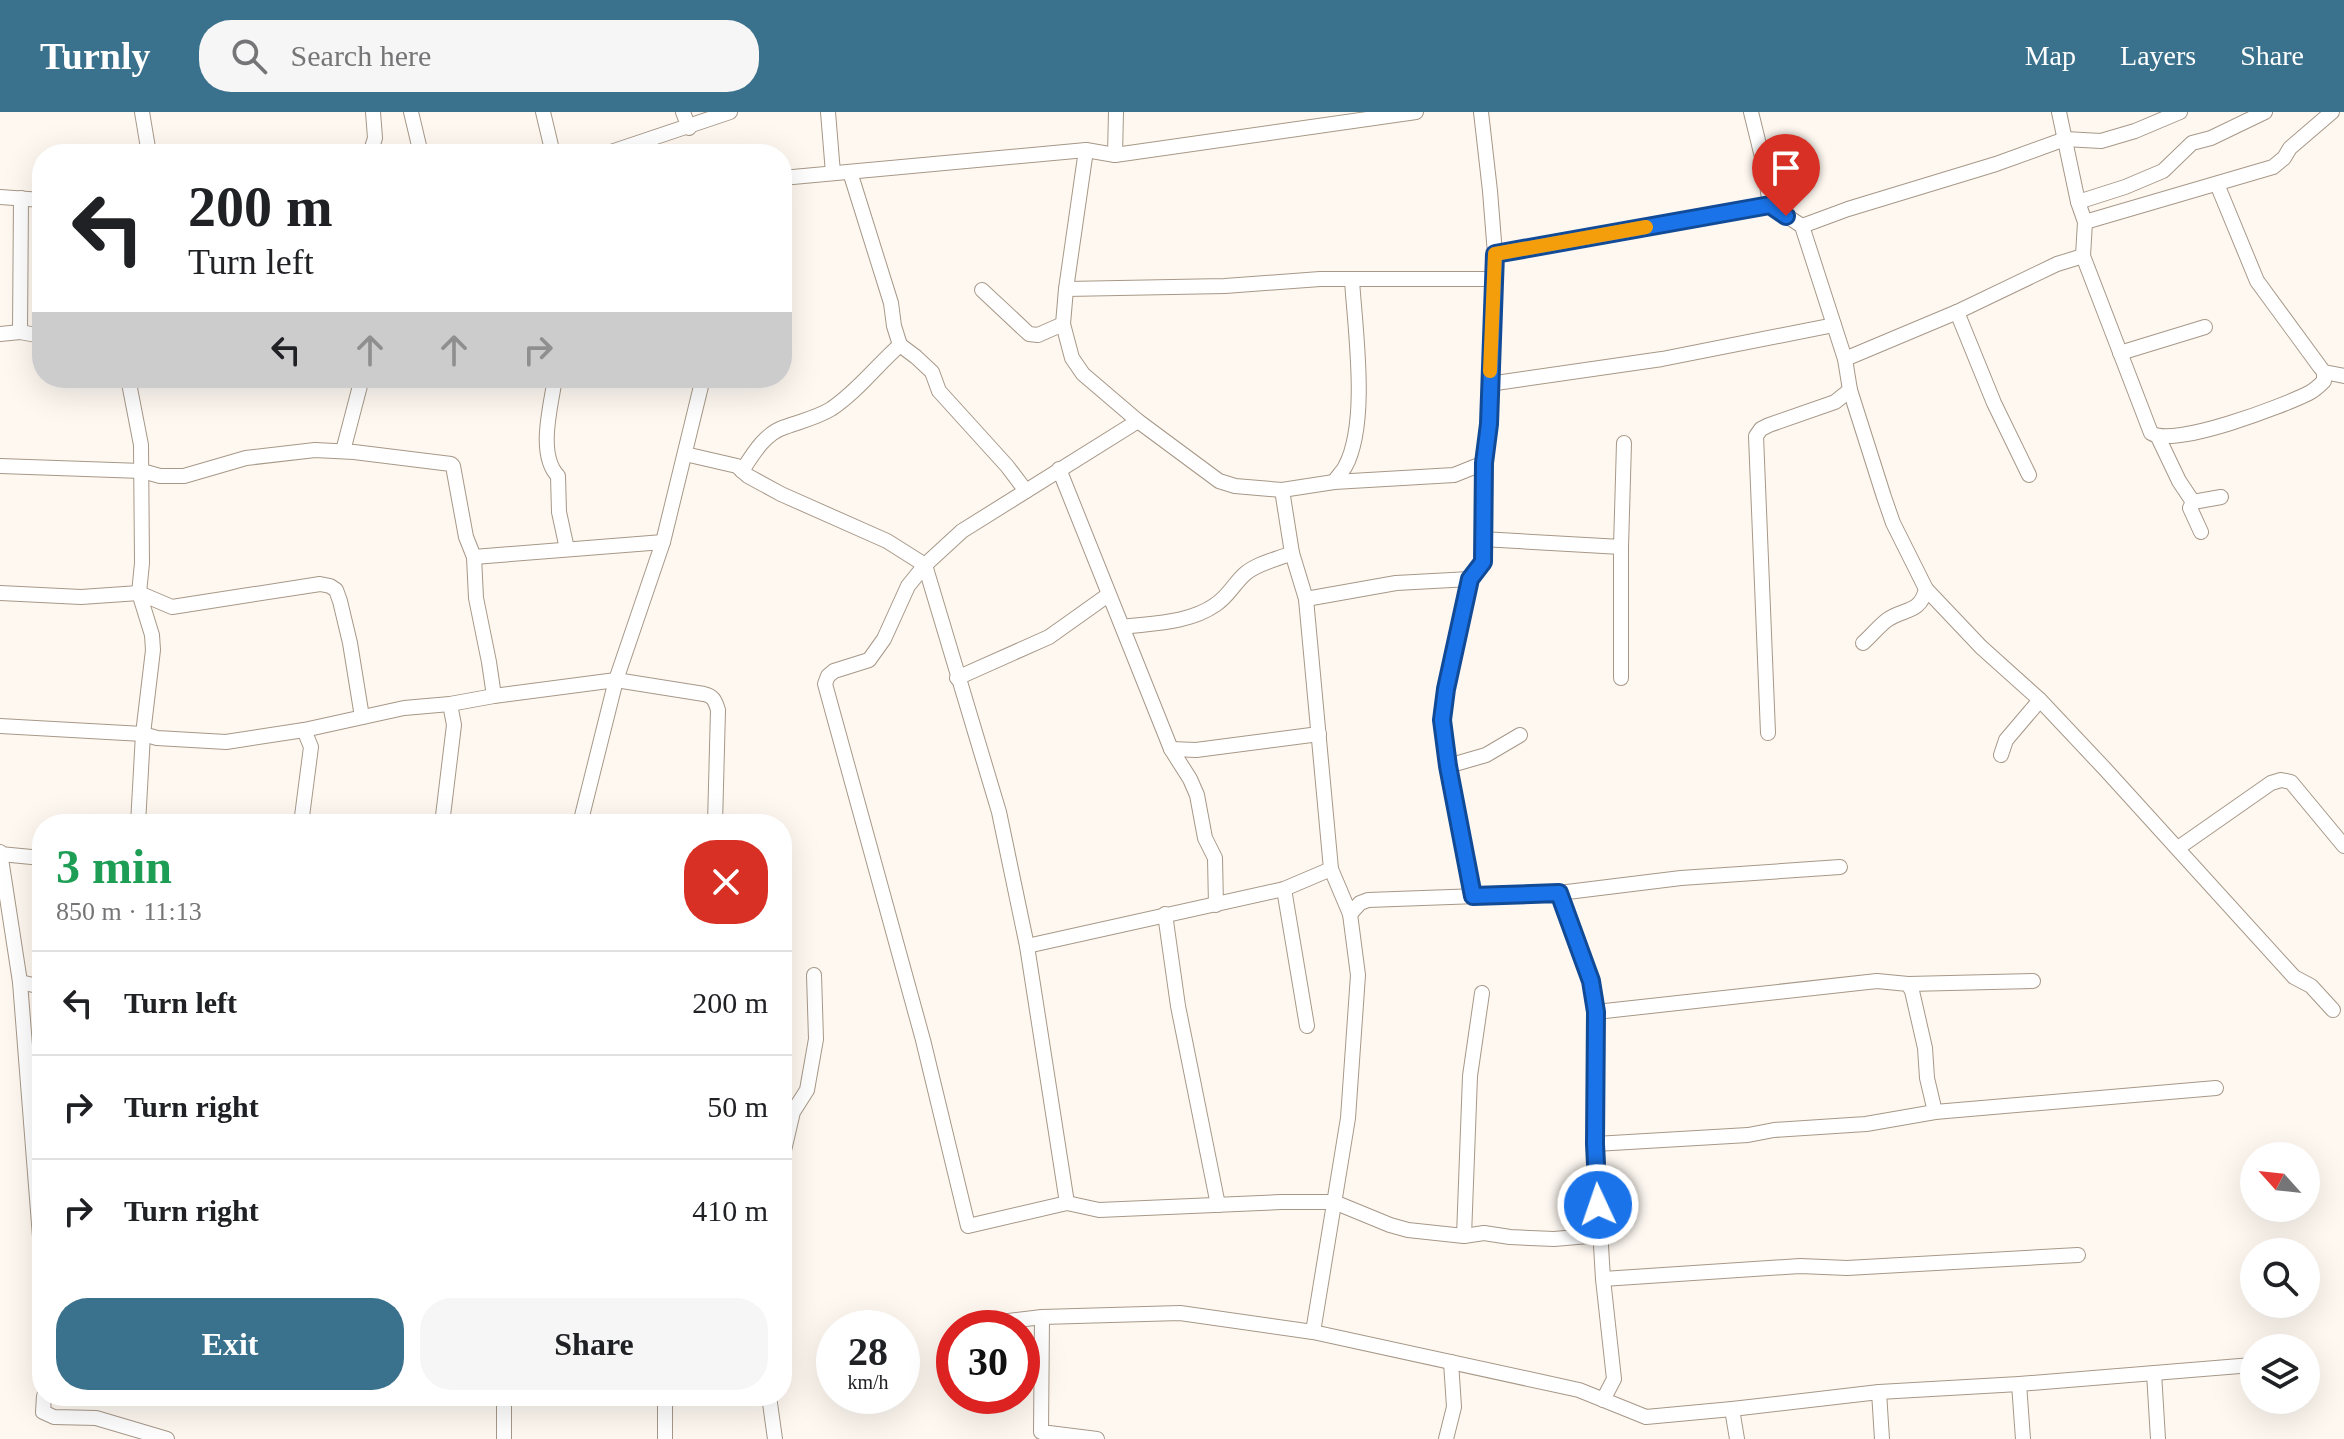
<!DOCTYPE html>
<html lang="en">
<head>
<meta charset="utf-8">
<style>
  :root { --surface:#fff; --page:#f6f6f6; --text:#202124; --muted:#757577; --line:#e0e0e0; --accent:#3a718c }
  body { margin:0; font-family:Georgia,serif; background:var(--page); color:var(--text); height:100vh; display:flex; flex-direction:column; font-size:30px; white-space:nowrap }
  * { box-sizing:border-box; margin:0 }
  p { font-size:26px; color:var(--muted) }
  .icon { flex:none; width:44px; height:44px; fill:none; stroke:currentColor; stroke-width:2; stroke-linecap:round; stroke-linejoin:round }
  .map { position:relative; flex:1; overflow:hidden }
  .panel { position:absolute; left:32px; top:702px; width:760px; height:592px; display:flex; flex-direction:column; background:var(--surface); border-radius:32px; box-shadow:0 8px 32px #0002 }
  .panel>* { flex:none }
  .top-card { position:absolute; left:32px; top:32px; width:760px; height:244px; border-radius:32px; box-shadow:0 8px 32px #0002; background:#fff; color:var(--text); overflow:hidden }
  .needle { width:52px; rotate:297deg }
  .controls { position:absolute; left:2240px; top:1030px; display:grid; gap:16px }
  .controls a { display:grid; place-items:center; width:80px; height:80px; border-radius:50%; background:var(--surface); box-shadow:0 8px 32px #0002; font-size:40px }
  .speed { position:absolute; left:816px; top:1198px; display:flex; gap:16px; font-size:40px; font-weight:700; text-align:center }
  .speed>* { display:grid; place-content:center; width:104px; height:104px; border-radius:50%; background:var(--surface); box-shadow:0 8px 32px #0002; line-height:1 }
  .speed small { font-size:20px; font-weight:400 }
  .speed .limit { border:12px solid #d22; background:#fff; color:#111 }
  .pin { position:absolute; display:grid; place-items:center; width:68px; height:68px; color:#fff; margin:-82px -34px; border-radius:50% 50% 50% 0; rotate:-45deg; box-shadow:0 0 8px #0007 }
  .pin .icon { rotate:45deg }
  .me { position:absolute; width:88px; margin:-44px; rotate:357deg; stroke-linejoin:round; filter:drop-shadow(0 0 6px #0008) }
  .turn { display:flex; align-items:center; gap:28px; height:168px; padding:0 24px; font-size:36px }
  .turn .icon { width:104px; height:104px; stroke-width:2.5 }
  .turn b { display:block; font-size:56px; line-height:68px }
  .lanes { display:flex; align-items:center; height:76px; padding:0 24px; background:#0003; justify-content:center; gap:40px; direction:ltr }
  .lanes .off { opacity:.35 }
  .round { display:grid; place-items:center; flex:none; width:84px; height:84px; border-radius:32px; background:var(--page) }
  .headline { display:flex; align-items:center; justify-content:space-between; height:136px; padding:0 24px }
  h1 { font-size:48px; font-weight:700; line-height:60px; color:#1e9e55 }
  .cta { display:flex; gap:16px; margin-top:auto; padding:16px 24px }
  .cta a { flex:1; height:92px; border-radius:32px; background:var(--accent); color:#fff; font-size:32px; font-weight:700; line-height:92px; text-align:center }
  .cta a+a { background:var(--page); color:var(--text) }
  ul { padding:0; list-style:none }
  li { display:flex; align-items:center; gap:24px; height:104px; padding:0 24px; border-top:2px solid var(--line) }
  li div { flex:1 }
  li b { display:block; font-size:30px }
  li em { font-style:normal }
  header { display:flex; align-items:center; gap:48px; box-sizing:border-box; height:112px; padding:0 40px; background:var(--accent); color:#fff }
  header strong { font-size:38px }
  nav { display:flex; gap:44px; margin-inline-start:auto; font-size:28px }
  .search { width:560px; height:72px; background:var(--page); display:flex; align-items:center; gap:20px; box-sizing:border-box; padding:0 28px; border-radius:32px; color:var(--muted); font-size:30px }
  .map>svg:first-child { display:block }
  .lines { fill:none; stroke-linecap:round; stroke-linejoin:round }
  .minor-casing { stroke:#a79888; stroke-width:16 }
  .minor { stroke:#fff; stroke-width:14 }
  .route-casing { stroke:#114b97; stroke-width:20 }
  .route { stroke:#1a73e8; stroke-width:14 }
  .slow { stroke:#f59e0b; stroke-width:14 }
</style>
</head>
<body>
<header>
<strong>Turnly</strong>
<div class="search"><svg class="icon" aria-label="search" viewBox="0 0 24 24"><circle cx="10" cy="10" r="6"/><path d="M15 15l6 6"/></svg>Search here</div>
<nav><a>Map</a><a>Layers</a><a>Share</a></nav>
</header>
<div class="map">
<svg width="2344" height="1327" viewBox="0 0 2344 1327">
  <rect width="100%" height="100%" fill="#fef8f1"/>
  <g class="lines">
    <g class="minor-casing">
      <g id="minor">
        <path d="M142,0L149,42"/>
        <path d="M411,0L421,42"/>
        <path d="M543,0L553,42"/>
        <path d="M683,0L689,16"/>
        <path d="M828,0L833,61"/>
        <path d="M1751,0L1764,53L1770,93L1802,114L1845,247L1850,278L1884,385L1893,411L1926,477L1981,535L2040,588L2105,657L2294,865L2311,874L2333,898"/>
        <path d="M2059,0L2078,90L2085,110L2083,144L2151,321C2174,336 2283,294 2309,281C2315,278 2319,274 2324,269V260"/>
        <path d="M1086,38L1066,177L1063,212L1072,246L1083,262L1138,309L1219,369L1235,374L1282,378L1334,370L1454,363L1484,351"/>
        <path d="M370,42L375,26L373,0"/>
        <path d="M605,42L730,0"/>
        <path d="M1115,43L1116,0"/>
        <path d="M850,60L891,191L894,214L900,233L916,245L932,260L939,279L1007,354L1026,379"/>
        <path d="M782,66L1086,38L1115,43L1416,0"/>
        <path d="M2217,72L2257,169L2320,255L2324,260L2344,264"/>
        <path d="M0,85L42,88"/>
        <path d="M2078,90L2125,75L2163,59L2192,31L2211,26L2265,0"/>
        <path d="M2085,110L2273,55L2284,46L2290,36L2332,0"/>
        <path d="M1802,114L1848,97L1996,52L2065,27L2101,29L2135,19L2180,0"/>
        <path d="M1495,142L1770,93"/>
        <path d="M1066,177L1225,174L1320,167H1493"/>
        <path d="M982,178L1029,222L1038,223L1063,212"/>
        <path d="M1957,200L1994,291L2029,363"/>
        <path d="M20,220L21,86"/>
        <path d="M0,222L20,220L42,224"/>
        <path d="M2120,241L2205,215"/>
        <path d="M1845,247L1957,200L2057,152L2083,144"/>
        <path d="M128,266L141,333L142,451L139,481L152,523L153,538L143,622L138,712"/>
        <path d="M555,266C551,294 537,342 558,364L559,400L567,437"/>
        <path d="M1489,272L1662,247L1834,213"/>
        <path d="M1138,309L962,419L925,453L908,474L884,527L869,548L834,559L828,564L825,572L923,928L968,1114L1067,1091L1099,1098L1281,1090H1334L1390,1113L1408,1118L1464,1124L1484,1121L1510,1125L1554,1127L1600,1123"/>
        <path d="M2158,325L2179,369L2193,390L2221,385"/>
        <path d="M343,339L362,266"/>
        <path d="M685,342L737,354L748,364L781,382L887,429L925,453L999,700L1027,834L1067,1091"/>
        <path d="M0,354L142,359L160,364H184L246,346L315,338L354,340L451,352L453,354L466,425L474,445L476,486L489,550L494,584"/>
        <path d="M1059,357L1171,637L1190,667L1197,683L1205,726L1215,746L1216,793"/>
        <path d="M742,359C753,342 765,321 785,315C801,309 816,306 831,297C857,280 877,253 900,233"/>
        <path d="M1334,370C1337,365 1342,360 1345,355C1369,311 1355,218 1352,168"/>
        <path d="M1282,378L1292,441L1306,487L1331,757L1350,802L1358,863L1348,1006L1313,1220"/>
        <path d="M2193,390L2190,396L2201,420"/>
        <path d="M1482,427L1621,435L1624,331"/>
        <path d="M474,445L663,430"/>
        <path d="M0,481L81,485L139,481L172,495L320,472L330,474L336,478L340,489L350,531L362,605"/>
        <path d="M1306,487L1396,471L1470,467"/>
        <path d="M1123,515C1154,511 1189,511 1215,493C1229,484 1234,471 1246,461C1258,451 1278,447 1292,441"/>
        <path d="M1863,531C1871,524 1878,515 1887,508C1904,496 1920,502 1926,477"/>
        <path d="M957,566L1049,525L1108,483"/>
        <path d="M1621,566V435"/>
        <path d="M0,614L143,622L157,626L226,630L304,618L404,596L450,592L494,584L616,568L704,582C713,584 715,588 718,598L715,712"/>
        <path d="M1768,621L1756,324L1761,317L1769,313L1835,290L1850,278"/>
        <path d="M1171,637L1196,638L1319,622"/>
        <path d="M2001,643L2006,628L2040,588"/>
        <path d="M1448,654L1486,643L1520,623"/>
        <path d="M301,712L311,635L304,618"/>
        <path d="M442,712L454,613L450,592"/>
        <path d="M580,712L616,568L663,430L703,266"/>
        <path d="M2178,736L2271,671L2281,668L2291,670L2344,734"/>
        <path d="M0,740L20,870L42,1150"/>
        <path d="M0,742L42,746"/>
        <path d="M1284,777L1307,914"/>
        <path d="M1559,781L1591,869L1596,900L1595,1032L1603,1167L1614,1267L1603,1288"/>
        <path d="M1473,784L1448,654L1442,608L1446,577L1470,467L1483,450L1484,351L1489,312L1495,142L1490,79L1481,0"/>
        <path d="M1165,802L1178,894L1218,1093"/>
        <path d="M1350,802L1360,791L1368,788L1559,781L1681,766L1840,755"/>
        <path d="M1027,834L1284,777L1331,757"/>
        <path d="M20,870L42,875"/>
        <path d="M1908,872L2033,869"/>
        <path d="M1596,900L1877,869L1908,872L1912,879L1925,936L1927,966L1935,1000"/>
        <path d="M1595,1032L1748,1023L1774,1018L1866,1012L1935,1000L2216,976"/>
        <path d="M782,1047L793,1000L807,978L816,927L814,863"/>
        <path d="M1464,1124L1470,964L1482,881"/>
        <path d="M1603,1167L1800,1154L1847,1156L2078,1143"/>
        <path d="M1042,1205L1041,1320L1097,1327"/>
        <path d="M983,1212L1042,1205L1180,1201L1313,1220L1579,1278L1646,1305L1732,1297L1879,1280L2019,1272L2252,1253"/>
        <path d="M2154,1261L2158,1327"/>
        <path d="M2019,1272L2023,1327"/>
        <path d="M1879,1280L1882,1327"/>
        <path d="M44,1284L43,1300L54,1305L96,1306L167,1327"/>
        <path d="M665,1284V1327"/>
        <path d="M769,1284L775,1327"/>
        <path d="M1732,1297L1737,1327"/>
        <path d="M504,1327V1284"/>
        <path d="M1446,1327L1454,1295L1451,1250"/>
      </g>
    </g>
    <use href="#minor" class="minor"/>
  </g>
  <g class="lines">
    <g class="route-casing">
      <path id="route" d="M1598,1093L1595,1032L1596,900L1591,869L1559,781L1473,784L1448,654L1442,608L1446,577L1470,467L1483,450L1484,351L1489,312L1495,142L1770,93L1786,104"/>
    </g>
    <use href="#route" class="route"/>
    <path class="slow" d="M1490,259L1495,142L1646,115"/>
  </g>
</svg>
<div class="controls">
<a><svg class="needle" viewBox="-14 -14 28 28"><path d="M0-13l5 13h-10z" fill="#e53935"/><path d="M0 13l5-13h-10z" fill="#757577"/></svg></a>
<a><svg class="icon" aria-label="search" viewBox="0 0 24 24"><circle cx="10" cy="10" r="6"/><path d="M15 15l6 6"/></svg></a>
<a><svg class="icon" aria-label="layers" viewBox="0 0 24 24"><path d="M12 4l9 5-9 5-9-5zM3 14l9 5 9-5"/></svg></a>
</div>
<div class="speed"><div>28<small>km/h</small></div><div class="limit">30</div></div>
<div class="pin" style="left:1786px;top:104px;background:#d93025"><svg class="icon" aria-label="arrive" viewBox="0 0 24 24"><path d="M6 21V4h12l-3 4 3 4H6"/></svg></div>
<svg class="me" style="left:1598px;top:1093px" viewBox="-20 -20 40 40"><circle r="17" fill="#1a73e8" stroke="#fff" stroke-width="3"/><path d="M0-11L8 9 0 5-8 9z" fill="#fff"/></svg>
<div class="top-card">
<div class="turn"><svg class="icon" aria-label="left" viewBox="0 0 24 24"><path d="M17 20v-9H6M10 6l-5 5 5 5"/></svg><div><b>200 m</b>Turn left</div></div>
<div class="lanes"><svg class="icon" aria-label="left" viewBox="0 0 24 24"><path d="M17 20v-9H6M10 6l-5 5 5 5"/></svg><svg class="icon off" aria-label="ahead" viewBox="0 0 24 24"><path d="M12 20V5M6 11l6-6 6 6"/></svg><svg class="icon off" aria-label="ahead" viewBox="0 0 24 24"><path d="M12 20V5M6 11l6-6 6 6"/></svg><svg class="icon off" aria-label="right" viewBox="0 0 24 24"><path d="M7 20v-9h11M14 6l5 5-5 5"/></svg></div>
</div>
<section class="panel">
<div class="headline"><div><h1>3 min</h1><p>850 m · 11:13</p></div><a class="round" style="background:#d93025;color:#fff"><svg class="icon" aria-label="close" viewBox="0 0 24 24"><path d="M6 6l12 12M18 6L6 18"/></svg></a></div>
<ul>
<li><svg class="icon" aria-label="left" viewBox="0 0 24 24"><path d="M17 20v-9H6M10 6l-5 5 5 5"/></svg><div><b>Turn left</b></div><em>200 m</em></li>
<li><svg class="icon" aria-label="right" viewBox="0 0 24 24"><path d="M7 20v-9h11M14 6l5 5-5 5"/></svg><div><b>Turn right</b></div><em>50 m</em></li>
<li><svg class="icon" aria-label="right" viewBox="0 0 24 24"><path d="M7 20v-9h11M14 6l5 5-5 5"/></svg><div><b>Turn right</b></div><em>410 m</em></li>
</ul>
<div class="cta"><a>Exit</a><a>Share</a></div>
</section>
</div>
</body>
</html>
